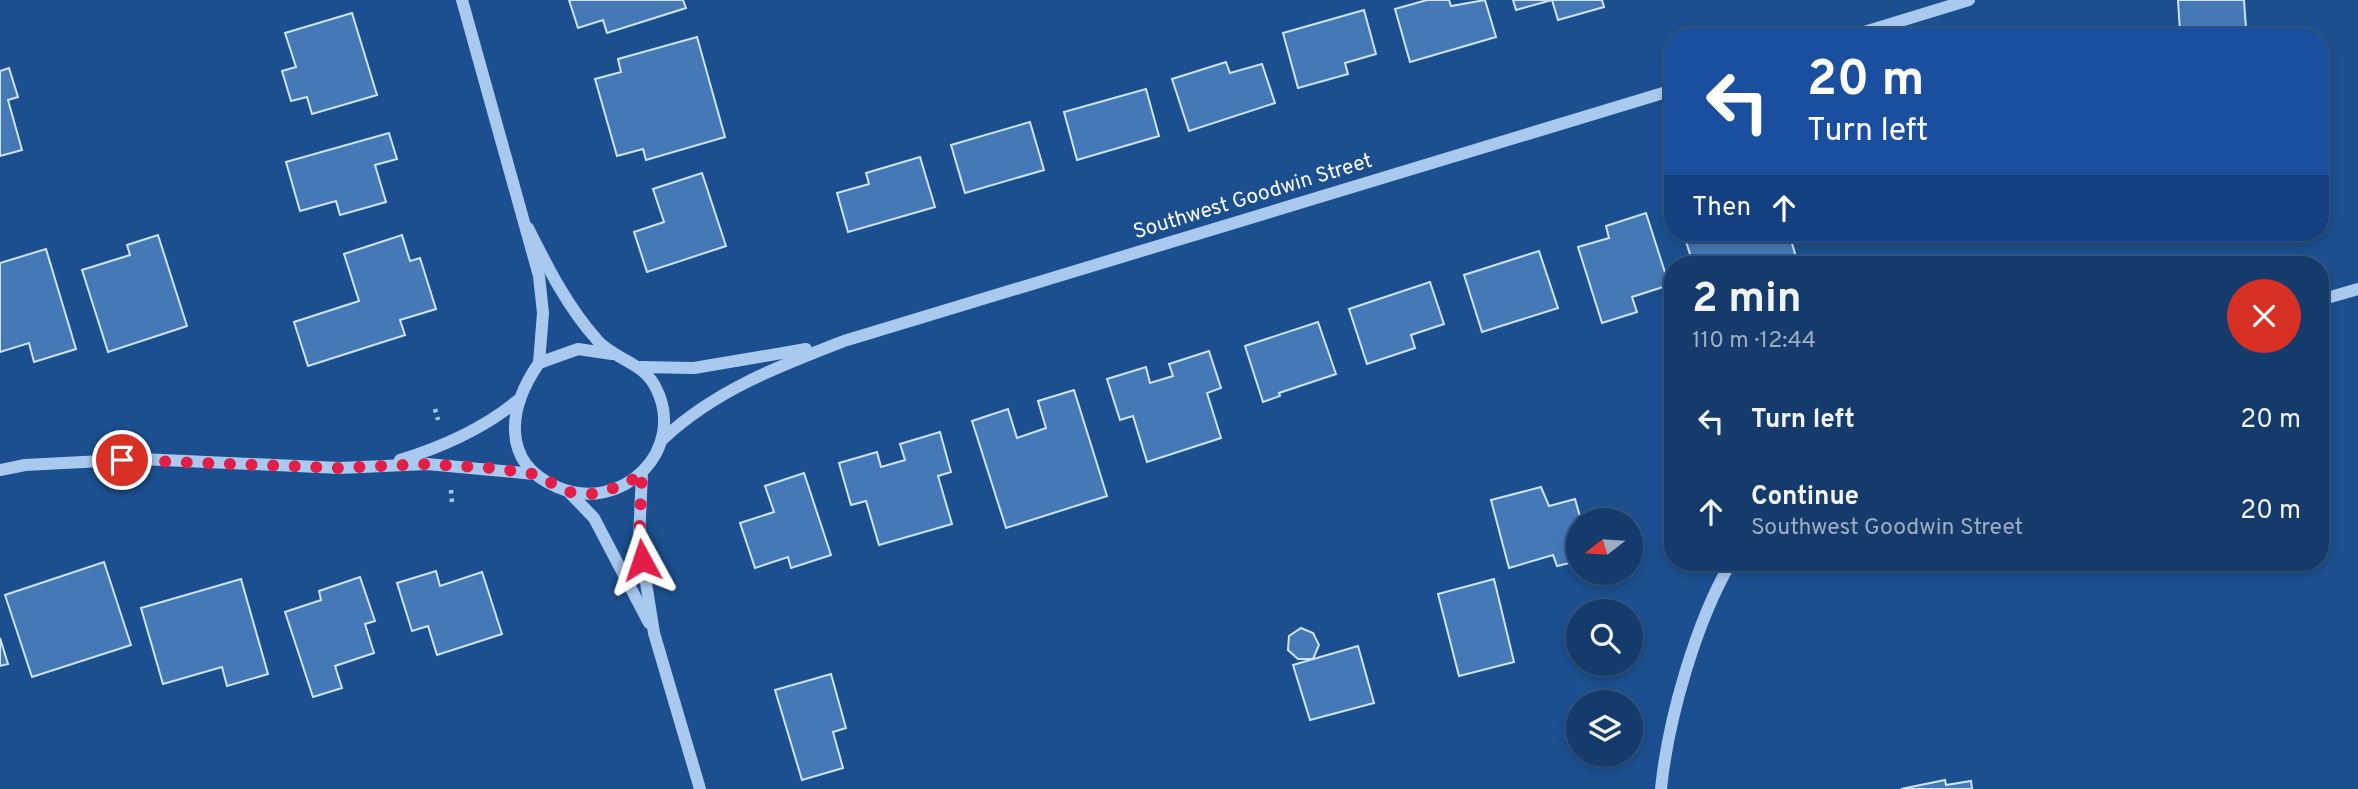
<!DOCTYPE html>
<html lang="en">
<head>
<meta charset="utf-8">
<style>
  :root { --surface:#143b6b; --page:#214673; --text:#f1f3f6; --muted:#9dadc1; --line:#33557e }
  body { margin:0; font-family:Overpass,sans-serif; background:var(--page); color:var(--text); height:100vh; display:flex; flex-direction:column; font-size:26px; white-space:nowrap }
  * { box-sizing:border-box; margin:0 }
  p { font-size:23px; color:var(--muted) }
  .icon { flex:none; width:38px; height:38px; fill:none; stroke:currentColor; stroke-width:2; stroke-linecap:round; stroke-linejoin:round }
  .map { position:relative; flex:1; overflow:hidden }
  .details { position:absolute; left:1664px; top:256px; width:665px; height:315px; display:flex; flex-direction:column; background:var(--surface); border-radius:28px; box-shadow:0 4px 10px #0003,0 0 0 2px var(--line) }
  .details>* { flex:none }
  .top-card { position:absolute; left:1664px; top:28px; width:665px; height:214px; border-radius:28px; box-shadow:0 4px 10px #0003,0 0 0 2px var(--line); background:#1a4fa0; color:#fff; overflow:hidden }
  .needle { width:46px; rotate:253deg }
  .buttons { position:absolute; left:1566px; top:508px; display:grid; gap:14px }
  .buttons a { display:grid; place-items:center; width:77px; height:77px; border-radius:50%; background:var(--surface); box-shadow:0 4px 10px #0003,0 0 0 2px var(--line); font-size:35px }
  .pin { position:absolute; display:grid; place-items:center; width:60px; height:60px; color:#fff; margin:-30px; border:4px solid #fff; border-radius:50%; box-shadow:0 2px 7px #0007 }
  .me { position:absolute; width:77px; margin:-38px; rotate:355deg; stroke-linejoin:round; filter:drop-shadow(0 0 5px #0008) }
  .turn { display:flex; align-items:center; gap:24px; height:147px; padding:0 28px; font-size:32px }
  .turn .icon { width:91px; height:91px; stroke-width:2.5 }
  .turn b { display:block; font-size:49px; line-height:60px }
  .then { display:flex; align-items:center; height:66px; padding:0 28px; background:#0003; gap:14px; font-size:26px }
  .round { display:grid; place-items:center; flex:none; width:74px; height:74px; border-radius:37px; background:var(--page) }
  .summary { display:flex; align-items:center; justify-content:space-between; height:119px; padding:0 28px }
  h1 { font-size:42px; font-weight:700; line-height:52px }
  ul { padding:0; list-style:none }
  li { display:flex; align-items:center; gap:21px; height:91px; padding:0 28px }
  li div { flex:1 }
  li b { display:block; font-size:26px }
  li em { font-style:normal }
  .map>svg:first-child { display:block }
  .building { fill:#4478b7; stroke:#cfe3fa; stroke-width:2 }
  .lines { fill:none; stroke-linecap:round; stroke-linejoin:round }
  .path { stroke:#a9c9ee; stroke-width:4.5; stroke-dasharray:3.5 5; stroke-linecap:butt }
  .minor { stroke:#a9c9ee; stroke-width:12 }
  .route { stroke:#e11d48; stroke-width:12; stroke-dasharray:0 21.6 }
  .labels { text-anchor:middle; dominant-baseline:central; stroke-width:5; stroke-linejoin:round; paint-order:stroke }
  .street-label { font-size:21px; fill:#fff; stroke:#1b4f8f }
</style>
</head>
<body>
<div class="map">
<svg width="2358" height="789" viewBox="0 0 2358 789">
  <rect width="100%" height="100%" fill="#1b4f8f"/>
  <g class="building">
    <path d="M569,0H683L686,8L607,33L603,20L578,28Z"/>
    <path d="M1427,0H1449L1451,6L1485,0L1496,37L1410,62L1395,9Z"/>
    <path d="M1513,0H1602L1604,7L1558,20L1552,0L1516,10Z"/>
    <path d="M2178,0H2244L2246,28L2180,32Z"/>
    <path d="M1364,10L1376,54L1345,63L1348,74L1298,88L1283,33Z"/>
    <path d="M352,13L377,95L312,114L307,97L291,101L282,71L296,67L285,33Z"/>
    <path d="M697,37L725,137L646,160L643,149L617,156L595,79L621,72L618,59Z"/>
    <path d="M1226,62L1230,73L1262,64L1275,103L1189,131L1172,79Z"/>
    <path d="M9,68L18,97L8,100L22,150L0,156V71Z"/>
    <path d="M1146,89L1159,136L1077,160L1064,112Z"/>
    <path d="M1030,122L1044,170L965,193L951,145Z"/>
    <path d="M389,133L397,159L375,165L386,202L340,215L336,201L300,211L286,162Z"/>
    <path d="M920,157L935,207L848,232L837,193L869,184L866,173Z"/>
    <path d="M702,173L726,246L647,272L634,232L664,222L653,189Z"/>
    <path d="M1646,213L1669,285L1632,297L1637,312L1602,323L1578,247L1609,238L1606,226Z"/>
    <path d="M1692,233H1789L1798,264H1693L1684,235Z"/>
    <path d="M158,235L187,326L108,352L82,270L130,255L127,245Z"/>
    <path d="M402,235L410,261L420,258L436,309L400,320L405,335L308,366L294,322L359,301L344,254Z"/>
    <path d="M46,249L76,349L34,362L29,343L0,352V263Z"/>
    <path d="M1539,251L1558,308L1482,332L1464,275Z"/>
    <path d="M1430,282L1444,324L1411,335L1415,348L1367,364L1349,309Z"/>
    <path d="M1318,322L1336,374L1279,393L1280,396L1263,402L1245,346Z"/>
    <path d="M1209,351L1221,388L1207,393L1221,438L1147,462L1133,416L1120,420L1107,379L1146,367L1150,383L1173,376L1169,364Z"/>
    <path d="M1074,390L1107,496L1006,528L972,421L1008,409L1017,438L1046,428L1038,401Z"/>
    <path d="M940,432L951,472L938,476L952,524L879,545L866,501L851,505L839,463L877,452L881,467L905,460L900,444Z"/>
    <path d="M804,473L831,555L791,568L788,557L755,568L740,523L774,512L765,486Z"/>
    <path d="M1541,487L1549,506L1575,499L1581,520H1578V561L1557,566L1553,555L1509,568L1491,500Z"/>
    <path d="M104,562L131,645L32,677L5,595Z"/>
    <path d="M436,571L440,586L482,572L502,634L437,655L428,626L412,631L397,583Z"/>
    <path d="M360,577L375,621L365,624L374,653L335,666L342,688L313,697L285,612L321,600L319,591Z"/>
    <path d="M241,579L268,674L227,686L222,667L163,684L141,608Z"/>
    <path d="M1494,579L1514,662L1459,676L1438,594Z"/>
    <path d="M1301,628L1313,633L1319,645L1313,659H1298L1288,650L1289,636Z"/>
    <path d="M0,638L8,664L0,666Z"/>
    <path d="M1358,646L1374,703L1310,720L1293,665Z"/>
    <path d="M831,674L846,728L833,732L843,768L802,780L775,690Z"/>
    <path d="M1945,780L1946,785L1971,781L1972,789H1901Z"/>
  </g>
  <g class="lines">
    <g class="path">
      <path d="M435,409L438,420"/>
      <path d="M451,490L452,503"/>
    </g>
    <g class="minor">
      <path d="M462,0L539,276L543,313L539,363"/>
      <path d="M1848,37L1969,0"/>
      <path d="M528,228C548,268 568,308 598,341C616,360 642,362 655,386C689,450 621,515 557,487C499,462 509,406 539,363L578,349L612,354"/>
      <path d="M2320,300L2358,289"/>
      <path d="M640,367L694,368L806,349"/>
      <path d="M664,438C716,390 779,366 844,341L1673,90"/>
      <path d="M400,460C442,447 483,429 517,401"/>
      <path d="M0,470L25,465L141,459L340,468L427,464L534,474"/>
      <path d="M642,473L639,539L654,633L700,789"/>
      <path d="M569,492L594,518L649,623"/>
      <path d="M1661,789C1668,719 1696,622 1731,562"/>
    </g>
  </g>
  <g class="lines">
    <path class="route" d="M122,460L340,468L427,464L492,468L534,474L569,492L591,494L625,485L642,473L639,539L642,560"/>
  </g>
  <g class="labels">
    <g class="street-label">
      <text transform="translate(1253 197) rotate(-17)">Southwest Goodwin Street</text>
    </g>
  </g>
</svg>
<div class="buttons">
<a><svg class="needle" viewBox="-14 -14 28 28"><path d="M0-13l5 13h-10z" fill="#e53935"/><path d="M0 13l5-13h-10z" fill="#9dadc1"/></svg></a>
<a><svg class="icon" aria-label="search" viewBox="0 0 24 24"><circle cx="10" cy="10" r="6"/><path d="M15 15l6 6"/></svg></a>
<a><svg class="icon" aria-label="layers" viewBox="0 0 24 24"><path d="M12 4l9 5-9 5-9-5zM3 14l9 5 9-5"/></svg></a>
</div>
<div class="pin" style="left:122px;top:460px;background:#d93025"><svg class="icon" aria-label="arrive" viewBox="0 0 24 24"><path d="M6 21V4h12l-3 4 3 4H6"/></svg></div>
<svg class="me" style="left:642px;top:560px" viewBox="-20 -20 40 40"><path d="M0-17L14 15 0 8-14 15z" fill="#e11d48" stroke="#fff" stroke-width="4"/></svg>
<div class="top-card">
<div class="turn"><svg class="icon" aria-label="left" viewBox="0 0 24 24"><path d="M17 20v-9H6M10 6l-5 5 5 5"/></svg><div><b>20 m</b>Turn left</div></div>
<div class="then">Then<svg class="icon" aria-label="ahead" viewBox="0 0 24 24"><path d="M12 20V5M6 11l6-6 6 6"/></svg></div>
</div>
<section class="details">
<div class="summary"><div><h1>2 min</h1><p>110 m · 12:44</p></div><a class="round" style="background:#d93025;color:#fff"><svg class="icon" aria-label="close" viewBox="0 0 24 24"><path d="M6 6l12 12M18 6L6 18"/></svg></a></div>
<ul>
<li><svg class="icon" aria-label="left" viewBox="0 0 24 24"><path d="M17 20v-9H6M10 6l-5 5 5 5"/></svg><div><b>Turn left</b></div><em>20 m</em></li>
<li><svg class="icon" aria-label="ahead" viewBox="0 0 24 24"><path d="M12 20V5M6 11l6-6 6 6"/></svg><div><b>Continue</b><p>Southwest Goodwin Street</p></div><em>20 m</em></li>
</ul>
</section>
</div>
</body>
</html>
